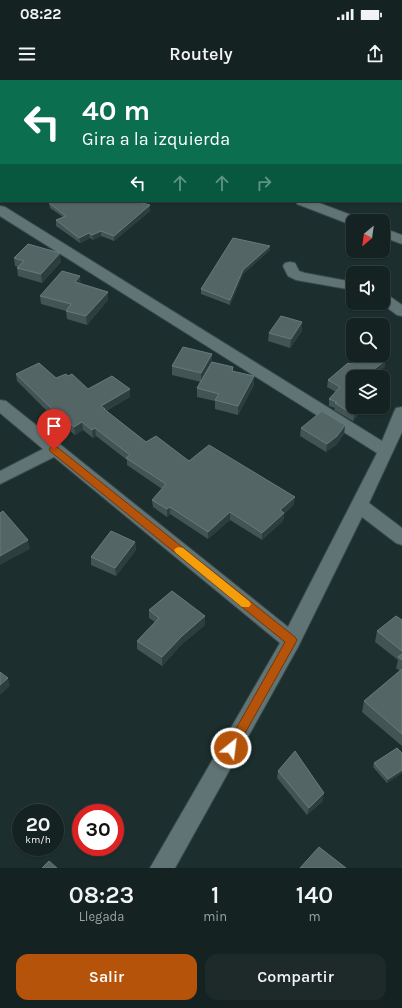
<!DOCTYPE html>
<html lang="es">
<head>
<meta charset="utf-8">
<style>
  :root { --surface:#152222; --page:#1e2a2a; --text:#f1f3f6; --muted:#9da4a5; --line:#343f40; --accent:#b45309 }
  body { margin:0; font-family:Karla,sans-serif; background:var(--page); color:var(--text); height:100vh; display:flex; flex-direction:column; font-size:15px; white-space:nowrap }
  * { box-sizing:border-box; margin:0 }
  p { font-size:13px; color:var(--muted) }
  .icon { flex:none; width:22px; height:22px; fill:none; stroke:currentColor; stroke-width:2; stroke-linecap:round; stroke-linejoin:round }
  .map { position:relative; height:788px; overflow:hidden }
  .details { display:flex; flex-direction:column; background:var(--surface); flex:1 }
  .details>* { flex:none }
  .top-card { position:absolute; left:0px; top:0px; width:402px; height:122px; box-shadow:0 1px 3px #0004,0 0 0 1px var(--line); background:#0b6e4f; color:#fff; overflow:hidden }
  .needle { width:26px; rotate:209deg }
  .buttons { position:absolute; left:346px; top:134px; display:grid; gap:8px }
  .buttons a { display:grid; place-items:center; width:44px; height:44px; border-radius:8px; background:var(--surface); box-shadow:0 1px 3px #0004,0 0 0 1px var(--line); font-size:20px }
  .speed { position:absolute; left:12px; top:724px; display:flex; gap:8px; font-size:20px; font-weight:700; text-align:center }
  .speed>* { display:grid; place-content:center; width:52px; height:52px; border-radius:50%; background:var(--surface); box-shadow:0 1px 3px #0004,0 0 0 1px var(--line); line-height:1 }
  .speed small { font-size:10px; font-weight:400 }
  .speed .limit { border:6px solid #d22; background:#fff; color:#111 }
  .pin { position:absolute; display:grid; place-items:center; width:34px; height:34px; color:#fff; margin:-41px -17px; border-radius:50% 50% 50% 0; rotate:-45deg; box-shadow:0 0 4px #0007 }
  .pin .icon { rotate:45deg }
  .me { position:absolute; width:44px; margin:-22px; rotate:29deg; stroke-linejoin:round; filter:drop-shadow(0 0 3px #0008) }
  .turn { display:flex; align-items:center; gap:14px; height:84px; padding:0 16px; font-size:18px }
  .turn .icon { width:52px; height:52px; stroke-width:2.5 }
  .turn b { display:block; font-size:28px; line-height:34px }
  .lanes { display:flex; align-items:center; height:38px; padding:0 16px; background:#0003; justify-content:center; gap:20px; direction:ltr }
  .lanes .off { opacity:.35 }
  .eta { display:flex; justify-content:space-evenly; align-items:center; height:68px; text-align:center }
  .eta b { font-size:24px; font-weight:600; line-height:28px }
  .button { display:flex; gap:8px; margin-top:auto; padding:8px 16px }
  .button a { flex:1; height:46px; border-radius:12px; background:var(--accent); color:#fff; font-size:16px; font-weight:600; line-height:46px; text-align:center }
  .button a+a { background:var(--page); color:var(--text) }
  .status { display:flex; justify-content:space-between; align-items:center; height:28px; padding:0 20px; background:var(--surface); direction:ltr }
  .status svg { height:11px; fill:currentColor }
  header { display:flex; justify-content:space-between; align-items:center; height:52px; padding:0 16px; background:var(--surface); font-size:18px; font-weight:600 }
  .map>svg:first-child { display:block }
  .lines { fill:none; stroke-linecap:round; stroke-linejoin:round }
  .street-casing { stroke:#3b4a4a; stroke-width:2 }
  .street { fill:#617475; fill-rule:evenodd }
  .wall { fill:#425454 }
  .shaded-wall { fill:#2c3e3e }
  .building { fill:#546565; stroke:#6a7a7a }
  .route { fill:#b45309; stroke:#753606 }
  .slow { fill:#f59e0b }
</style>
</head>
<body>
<div class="status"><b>08:22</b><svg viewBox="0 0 49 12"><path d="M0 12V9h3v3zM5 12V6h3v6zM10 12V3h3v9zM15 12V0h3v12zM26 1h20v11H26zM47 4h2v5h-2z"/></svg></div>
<header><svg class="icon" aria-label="menu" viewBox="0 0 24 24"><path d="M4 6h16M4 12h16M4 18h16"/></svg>Routely<svg class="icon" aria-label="share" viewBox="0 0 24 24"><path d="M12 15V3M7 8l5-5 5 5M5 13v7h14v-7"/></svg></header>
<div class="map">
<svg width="402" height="788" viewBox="0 0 402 788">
  <rect width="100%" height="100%" fill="#1c2e2e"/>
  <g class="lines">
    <g class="street-casing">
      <g id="street">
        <rect x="15" y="0" width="11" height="1"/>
        <rect x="0" y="34" width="1" height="6"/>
        <path d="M296,121H314L359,138L361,141H353V145L349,144L297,124Z"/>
        <path d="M0,126L5,127L382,361L394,332L396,328L402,327V352L369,423L402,448V465L396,463L362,437L298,567L175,788H150L280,563L54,377L0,404V391L43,369L0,333V320L6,321L288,547L377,373L0,136Z"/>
        <path d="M383,148L402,155V164L383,157Z"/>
        <path d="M290,182L295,183L299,191L305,193L353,202V210L296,200L288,196L283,186L285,183Z"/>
        <path d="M383,214L388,215L402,225V236L397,235L381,223H383Z"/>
      </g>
    </g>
    <use href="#street" class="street"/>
  </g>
  <g class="wall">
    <path d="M402,63V85L401,84V64Z"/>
    <path d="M49,121H135L150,125V131L114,161L101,156L93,160L90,158L80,163L56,146V140L63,137L50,128L49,123L50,122Z"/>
    <path d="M270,166V170L243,194L230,225L201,214V209Z"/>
    <path d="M14,178L61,182L42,203L18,196L17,188L18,187L15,186Z"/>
    <path d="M81,204L108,212V220L87,245L67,239L66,231L41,224L40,216Z"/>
    <path d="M302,251L290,268L268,261L269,253Z"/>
    <path d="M212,282L233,287V291L254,305L238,335L215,329V321L197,317V308L201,302L172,295V286Z"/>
    <path d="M351,284L385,287L353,297L363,328L353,341L334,330L335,328L329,326V319L336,312L327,307L328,300Z"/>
    <path d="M16,294L56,298L68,296L88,309H130V317L106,331L146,362L189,381L294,424L284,434L283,441L262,460L230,440L208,459L170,434L167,437L153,427L152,420L162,409L127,385V380L96,356L93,358L83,350L75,355L51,335L17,301Z"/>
    <path d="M345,345L344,354L336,365L326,372L300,356L301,348Z"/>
    <path d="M135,462L136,470L116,496L91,485V477Z"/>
    <path d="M149,530L205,545L182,564L162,586L137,569V561L155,542L149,538Z"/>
    <path d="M402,540V666L362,632L364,621L400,591L396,588L398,580L375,562L377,551Z"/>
    <path d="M402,673V693L387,703L373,687L374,683Z"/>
    <path d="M278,691L323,721L307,735L277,698Z"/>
  </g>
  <g class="shaded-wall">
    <path d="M295,0H302L301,1H294Z"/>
    <path d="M150,125V131L114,161V156Z"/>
    <path d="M101,151V156L93,160L92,155Z"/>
    <path d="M89,153L90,158L80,163L79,158Z"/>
    <path d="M270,166V170L243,194L230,225V220L243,190Z"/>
    <path d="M60,173L61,182L42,203L41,194Z"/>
    <path d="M80,196L81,205L75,202Z"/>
    <path d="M108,212V220L87,245L86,236Z"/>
    <path d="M302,242V251L290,268L291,259Z"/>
    <path d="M212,274V283L201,302V293Z"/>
    <path d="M386,280L385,287L372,297H367L369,293Z"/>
    <path d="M254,296V305L238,335V326Z"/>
    <path d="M130,309V317L105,331L101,326Z"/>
    <path d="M360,327H363L353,341L354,335Z"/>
    <path d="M82,342L83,350L75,355L74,347Z"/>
    <path d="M345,345L344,354L336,365L326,372L327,364Z"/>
    <path d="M95,348L96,356L93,358L92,350Z"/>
    <path d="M295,417L294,424L284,434L283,441L262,460V453L280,430Z"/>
    <path d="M170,427V434L167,437V429Z"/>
    <path d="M230,432V440L208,459V452Z"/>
    <path d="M28,460L30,469L0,485V476Z"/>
    <path d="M135,462L136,470L116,496L115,488Z"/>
    <path d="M205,536V545L182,564L162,586V577L182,556Z"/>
    <path d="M8,598L10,606L0,615V605Z"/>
    <path d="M402,690V693L387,703L388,699Z"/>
    <path d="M324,713L323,721L307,735L309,728Z"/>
  </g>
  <g class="building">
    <path d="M91,0H98V1H92Z"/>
    <path d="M266,0H295L294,1H265Z"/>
    <path d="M402,63V77H401V64Z"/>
    <path d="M54,121H135L150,125L114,156L101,151L92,155L89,153L79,158L56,140L66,136L49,123Z"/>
    <path d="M233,158L270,166L243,190L230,220L201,209Z"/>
    <path d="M28,164L60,173L41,194L17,188L24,181L14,178Z"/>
    <path d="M62,191L80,196L75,202L108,212L86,236L66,231L71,224L40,216Z"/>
    <path d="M281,236L302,242L291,259L269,253Z"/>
    <path d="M183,267L212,274L201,293L172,286Z"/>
    <path d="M364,275H377L386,280L369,293L370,294L367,297H353V327H360L354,335L335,323L337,322L329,319L340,307L328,300L348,283L351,284Z"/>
    <path d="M212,282L233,287L232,291L254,296L238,326L215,320L219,314L197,308Z"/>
    <path d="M39,283L56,298L66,294L68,296L72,294L88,309L112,296L130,309L101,326L105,329H104L146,362L156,356L189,381L209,365L295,417L280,430L284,433L262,453L230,432L208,452L170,427L167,429L152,420L166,404L126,378L130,375L95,348L92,350L82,342L74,347L50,327L16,294Z"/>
    <path d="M378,290L381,293L378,297H368Z"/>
    <path d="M322,331L345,345L337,356L327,364L301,348Z"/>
    <path d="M3,431L28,460L0,476V433Z"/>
    <path d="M111,451L135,462L115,488L91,477Z"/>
    <path d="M172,511L205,536L182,556L162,577L137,561L159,538L149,530Z"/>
    <path d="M396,536L402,540V571L377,551Z"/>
    <path d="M402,574V580L398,577Z"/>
    <path d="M402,589V654L364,621Z"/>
    <path d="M0,592L8,598L0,605Z"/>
    <path d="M397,668L402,673V690L388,699L374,683Z"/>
    <path d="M295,671L324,713L309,728L278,691Z"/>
    <path d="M319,767L346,788H300Z"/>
    <path d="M49,781L57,788H42Z"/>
  </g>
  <path class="route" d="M54,366L57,367L295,557L297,560L295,564L235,671L231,673L227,671L225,668L285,562L51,372L49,370L51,367Z"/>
  <path class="slow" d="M179,467L183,468L249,521L251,524L249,527H242L176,473L174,470L176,468Z"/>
</svg>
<div class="buttons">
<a><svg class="needle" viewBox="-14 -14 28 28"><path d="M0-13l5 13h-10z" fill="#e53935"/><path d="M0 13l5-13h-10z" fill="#9da4a5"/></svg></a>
<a><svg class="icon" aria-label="sound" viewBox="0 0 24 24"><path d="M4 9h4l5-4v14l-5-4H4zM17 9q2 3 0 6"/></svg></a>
<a><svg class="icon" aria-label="search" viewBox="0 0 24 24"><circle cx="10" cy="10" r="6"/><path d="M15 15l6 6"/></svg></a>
<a><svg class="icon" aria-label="layers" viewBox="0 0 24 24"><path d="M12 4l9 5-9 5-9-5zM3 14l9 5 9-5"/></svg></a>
</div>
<div class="speed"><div>20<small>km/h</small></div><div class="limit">30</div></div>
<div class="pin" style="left:54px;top:370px;background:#d93025"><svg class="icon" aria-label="arrive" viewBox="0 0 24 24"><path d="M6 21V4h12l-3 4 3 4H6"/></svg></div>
<svg class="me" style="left:231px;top:668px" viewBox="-20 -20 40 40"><circle r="17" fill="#b45309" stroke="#fff" stroke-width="3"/><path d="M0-11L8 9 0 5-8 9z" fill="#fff"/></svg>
<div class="top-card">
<div class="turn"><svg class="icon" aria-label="left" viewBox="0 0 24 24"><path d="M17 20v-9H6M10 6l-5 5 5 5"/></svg><div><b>40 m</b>Gira a la izquierda</div></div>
<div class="lanes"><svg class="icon" aria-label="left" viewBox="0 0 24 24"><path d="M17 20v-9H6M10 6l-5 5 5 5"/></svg><svg class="icon off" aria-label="ahead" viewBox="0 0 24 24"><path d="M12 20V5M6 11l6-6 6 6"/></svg><svg class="icon off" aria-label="ahead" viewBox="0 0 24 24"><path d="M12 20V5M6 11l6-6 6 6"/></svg><svg class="icon off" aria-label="right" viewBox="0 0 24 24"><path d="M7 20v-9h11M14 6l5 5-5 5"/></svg></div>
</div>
</div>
<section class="details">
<div class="eta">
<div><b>08:23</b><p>Llegada</p></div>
<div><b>1</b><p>min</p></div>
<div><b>140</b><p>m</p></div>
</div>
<div class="button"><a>Salir</a><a>Compartir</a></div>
</section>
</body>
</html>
